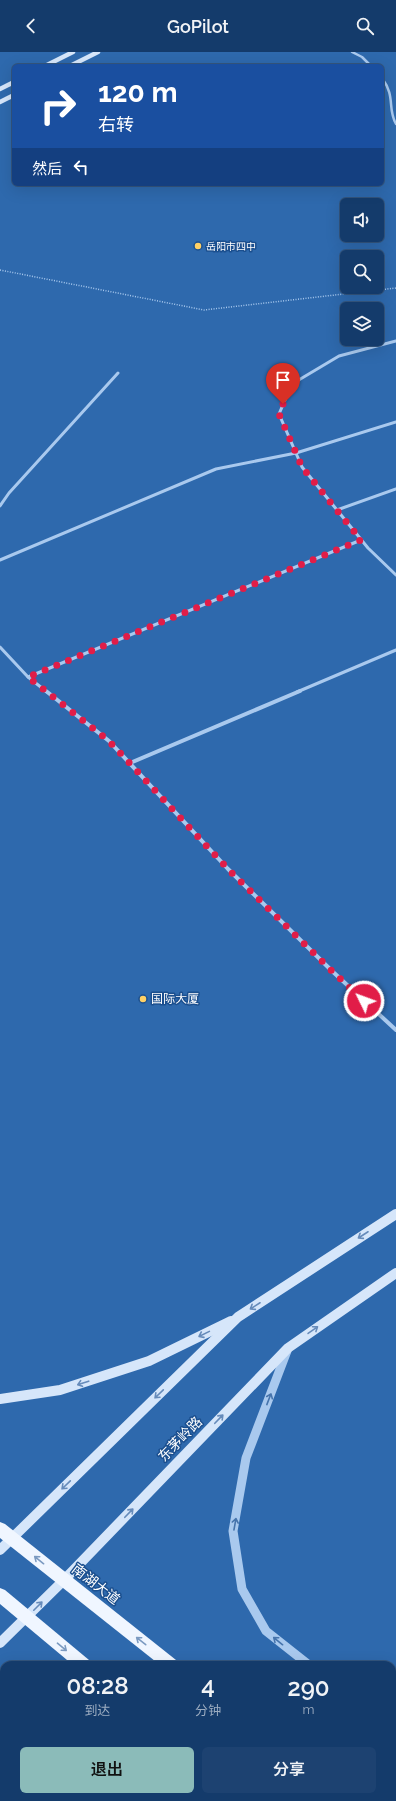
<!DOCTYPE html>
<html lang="zh">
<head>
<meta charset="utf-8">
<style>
  :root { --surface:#143b6b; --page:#1d4271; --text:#f1f3f6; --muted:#9dadc1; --line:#33557e; --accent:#8bbbb9 }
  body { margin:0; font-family:Raleway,"Noto Sans SC",sans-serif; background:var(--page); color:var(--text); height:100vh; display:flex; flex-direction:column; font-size:15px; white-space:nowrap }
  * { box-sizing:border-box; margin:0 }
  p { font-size:13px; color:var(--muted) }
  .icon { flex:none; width:22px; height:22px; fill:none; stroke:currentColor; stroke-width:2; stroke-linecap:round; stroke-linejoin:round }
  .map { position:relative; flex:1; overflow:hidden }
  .side { position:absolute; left:0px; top:1609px; width:396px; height:140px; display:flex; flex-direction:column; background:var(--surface); border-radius:12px 12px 0 0; box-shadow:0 4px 16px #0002,0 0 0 1px var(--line) }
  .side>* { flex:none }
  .guide { position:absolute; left:12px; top:12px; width:372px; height:122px; border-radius:6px; box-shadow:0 4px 16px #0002,0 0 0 1px var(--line); background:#1a4fa0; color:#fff; overflow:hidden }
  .buttons { position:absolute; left:340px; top:146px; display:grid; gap:8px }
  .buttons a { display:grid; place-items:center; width:44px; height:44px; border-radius:6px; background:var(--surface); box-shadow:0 4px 16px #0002,0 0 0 1px var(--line); font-size:20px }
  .pin { position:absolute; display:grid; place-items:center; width:34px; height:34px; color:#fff; margin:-41px -17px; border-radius:50% 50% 50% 0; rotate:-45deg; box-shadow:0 0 4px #0007 }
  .pin .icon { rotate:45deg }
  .me { position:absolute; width:44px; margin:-22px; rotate:312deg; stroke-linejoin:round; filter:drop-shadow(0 0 3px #0008) }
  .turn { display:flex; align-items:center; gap:14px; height:84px; padding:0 20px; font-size:18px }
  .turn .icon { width:52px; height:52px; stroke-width:2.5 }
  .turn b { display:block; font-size:28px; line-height:34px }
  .then { display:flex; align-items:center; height:38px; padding:0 20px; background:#0003; gap:8px; font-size:15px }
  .eta { display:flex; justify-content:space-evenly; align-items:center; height:68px; text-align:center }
  .eta b { font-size:24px; font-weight:600; line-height:28px }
  .button { display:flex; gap:8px; margin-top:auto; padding:8px 20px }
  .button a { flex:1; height:46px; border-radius:6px; background:var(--accent); color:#111; font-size:16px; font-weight:600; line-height:46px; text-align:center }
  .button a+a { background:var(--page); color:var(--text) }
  header { display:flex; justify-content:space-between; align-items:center; height:52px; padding:0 20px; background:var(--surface); font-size:18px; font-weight:600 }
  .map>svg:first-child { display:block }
  .green { fill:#2e69ad; fill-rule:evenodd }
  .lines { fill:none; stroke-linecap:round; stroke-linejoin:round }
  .path { stroke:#a9c9ee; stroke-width:1.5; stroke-dasharray:1 1.5; stroke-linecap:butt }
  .minor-far2 { stroke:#a9c9ee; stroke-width:2.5 }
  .minor-far1 { stroke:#a9c9ee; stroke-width:3 }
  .minor { stroke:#a9c9ee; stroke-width:4 }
  .tertiary { stroke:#a9c9ee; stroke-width:9 }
  .secondary-far1 { stroke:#d6e6fa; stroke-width:4.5 }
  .secondary { stroke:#d6e6fa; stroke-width:10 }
  .primary { fill:#f0f6ff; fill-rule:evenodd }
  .oneway { stroke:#668bba }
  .oneway2 { stroke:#4674ac }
  .oneway3 { stroke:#7b9ac1 }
  .route { stroke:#e11d48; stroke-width:7; stroke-dasharray:0 12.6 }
  .poi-dot { fill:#ffd166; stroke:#1b4f8f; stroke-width:1.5 }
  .labels { text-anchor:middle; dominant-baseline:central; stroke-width:3; stroke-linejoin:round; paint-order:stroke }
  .far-poi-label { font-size:10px; fill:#fff; stroke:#1b4f8f; text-anchor:start }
  .poi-label { font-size:12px; fill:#fff; stroke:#1b4f8f; text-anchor:start }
  .near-street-label { font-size:14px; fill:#fff; stroke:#1b4f8f }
</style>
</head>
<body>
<header><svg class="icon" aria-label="back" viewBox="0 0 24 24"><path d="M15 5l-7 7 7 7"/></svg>GoPilot<svg class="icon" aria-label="search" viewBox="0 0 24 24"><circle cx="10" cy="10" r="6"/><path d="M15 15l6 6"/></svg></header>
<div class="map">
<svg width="396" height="1749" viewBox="0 0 396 1749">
  <rect width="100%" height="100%" fill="#1b4f8f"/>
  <path class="green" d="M0,0H396V1749H0ZM14,14H382V132H14ZM347,153H377V183H347ZM347,205H377V235H347ZM347,257H377V287H347ZM4,1613H392V1745H4Z"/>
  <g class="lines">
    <path class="path" d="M0,218L204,258L396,236"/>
    <g class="minor-far2">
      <path d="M352,0L362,5L371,14"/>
      <path d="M382,26C396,45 387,56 396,72"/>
    </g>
    <g class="minor-far1">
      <path d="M396,289L339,304L292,332L279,362L302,415L368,496L396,523"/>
      <path d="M0,454L9,441L118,321"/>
      <path d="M337,458L396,437"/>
      <path d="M0,508L216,417L296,401L396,370"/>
      <path d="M0,595L28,625L47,640"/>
      <path d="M28,625L361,488"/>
      <path d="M297,640L396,598"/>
    </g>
    <g class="minor">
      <path d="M46,639L109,689L228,817L332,919L396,978"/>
      <path d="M130,711L300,639"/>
    </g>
    <g class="tertiary">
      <path d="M287,1299L246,1406L233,1479L242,1537L266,1579L309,1613"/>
      <path d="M392,1679L396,1683"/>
      <path d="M0,1737H4"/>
      <path d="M104,1745L118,1749"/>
    </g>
    <g class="secondary-far1">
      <path d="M45,14L73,0"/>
      <path d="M70,14L98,0"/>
      <path d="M0,37L14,30"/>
      <path d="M0,50L14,43"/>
    </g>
    <g class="secondary">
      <path d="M0,1347L60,1338L149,1309L231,1269"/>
      <path d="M0,1498L238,1265L396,1162"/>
      <path d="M0,1591L64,1528L288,1296L396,1221"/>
    </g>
    <g class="primary">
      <path d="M0,1470L5,1472L176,1608L178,1613H160L0,1486Z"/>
      <path d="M0,1536L5,1538L89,1608L91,1613H73L0,1552Z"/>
      <path d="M235,1745H253L255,1749H236Z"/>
      <path d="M330,1745H348L350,1749H331Z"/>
    </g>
  </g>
  <defs><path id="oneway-shaft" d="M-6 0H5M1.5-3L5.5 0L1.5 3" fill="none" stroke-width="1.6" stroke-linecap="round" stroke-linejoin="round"/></defs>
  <g class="oneway">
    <use href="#oneway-shaft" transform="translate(363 1183) rotate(147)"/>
    <use href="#oneway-shaft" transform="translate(255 1254) rotate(147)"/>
    <use href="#oneway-shaft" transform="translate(313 1278) rotate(-35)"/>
    <use href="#oneway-shaft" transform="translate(204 1282) rotate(154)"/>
    <use href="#oneway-shaft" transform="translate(83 1331) rotate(162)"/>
    <use href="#oneway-shaft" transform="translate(159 1342) rotate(136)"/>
    <use href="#oneway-shaft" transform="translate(219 1367) rotate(-46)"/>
    <use href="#oneway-shaft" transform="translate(66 1433) rotate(136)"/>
    <use href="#oneway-shaft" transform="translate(129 1461) rotate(-46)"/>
    <use href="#oneway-shaft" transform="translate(38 1554) rotate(-45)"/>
  </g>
  <g class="oneway2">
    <use href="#oneway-shaft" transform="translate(269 1347) rotate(-69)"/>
    <use href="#oneway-shaft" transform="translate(235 1472) rotate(-80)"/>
    <use href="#oneway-shaft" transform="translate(278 1589) rotate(-141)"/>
  </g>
  <g class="oneway3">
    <use href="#oneway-shaft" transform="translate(39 1508) rotate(-141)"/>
    <use href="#oneway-shaft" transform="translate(141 1589) rotate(-142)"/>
    <use href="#oneway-shaft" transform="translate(62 1595) rotate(40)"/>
  </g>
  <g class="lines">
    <path class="route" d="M283,352L279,362L302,415L361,488L28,625L109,689L228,817L332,919L364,949"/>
  </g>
  <g class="poi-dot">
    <circle cx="198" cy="194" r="4"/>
    <circle cx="143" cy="947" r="4"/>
  </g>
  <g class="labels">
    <g class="far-poi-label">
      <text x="206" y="194">岳阳市四中</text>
    </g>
    <g class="poi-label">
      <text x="151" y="947">国际大厦</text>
    </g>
    <g class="near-street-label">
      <text transform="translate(180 1387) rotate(-46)">东茅岭路</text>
      <text transform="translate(96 1532) rotate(38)">南湖大道</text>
    </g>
  </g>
</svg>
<div class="buttons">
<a><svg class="icon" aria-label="sound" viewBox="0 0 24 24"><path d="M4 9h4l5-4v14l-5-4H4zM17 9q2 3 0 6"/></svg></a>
<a><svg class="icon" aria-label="search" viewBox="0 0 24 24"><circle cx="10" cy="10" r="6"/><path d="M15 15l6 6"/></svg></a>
<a><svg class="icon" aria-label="layers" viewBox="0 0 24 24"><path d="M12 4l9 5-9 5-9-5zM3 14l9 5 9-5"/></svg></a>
</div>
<div class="pin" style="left:283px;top:352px;background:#d93025"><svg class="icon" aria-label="arrive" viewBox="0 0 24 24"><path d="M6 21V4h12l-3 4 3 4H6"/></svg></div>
<svg class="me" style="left:364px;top:949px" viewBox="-20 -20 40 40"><circle r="17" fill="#e11d48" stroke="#fff" stroke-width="3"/><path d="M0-11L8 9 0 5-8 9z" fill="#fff"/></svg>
<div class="guide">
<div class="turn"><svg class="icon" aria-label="right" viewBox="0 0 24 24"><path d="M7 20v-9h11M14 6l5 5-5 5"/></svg><div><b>120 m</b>右转</div></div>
<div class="then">然后<svg class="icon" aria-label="left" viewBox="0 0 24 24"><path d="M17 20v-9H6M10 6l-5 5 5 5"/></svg></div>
</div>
<section class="side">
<div class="eta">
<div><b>08:28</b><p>到达</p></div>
<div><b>4</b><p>分钟</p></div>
<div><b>290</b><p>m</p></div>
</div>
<div class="button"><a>退出</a><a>分享</a></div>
</section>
</div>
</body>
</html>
